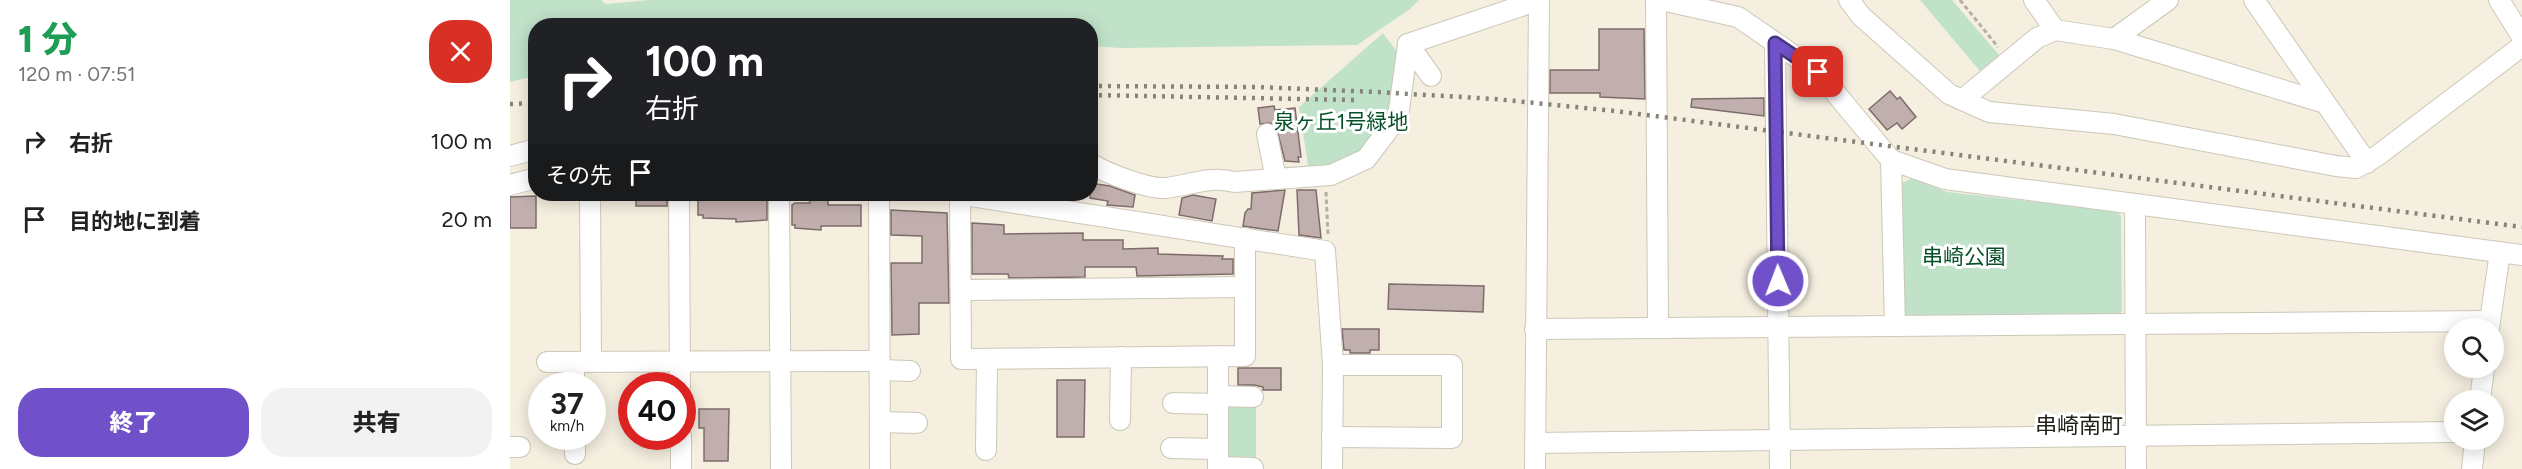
<!DOCTYPE html>
<html lang="ja">
<head>
<meta charset="utf-8">
<style>
  :root { --surface:#fff; --page:#f2f2f2; --text:#222; --muted:#767676; --accent:#7151ca }
  body { margin:0; font-family:Figtree,"Noto Sans JP",sans-serif; background:var(--page); color:var(--text); height:100vh; display:flex; flex-direction:column; font-size:22px; white-space:nowrap }
  * { box-sizing:border-box; margin:0 }
  p { font-size:20px; color:var(--muted) }
  .icon { flex:none; width:33px; height:33px; fill:none; stroke:currentColor; stroke-width:2; stroke-linecap:round; stroke-linejoin:round }
  .map { position:relative; flex:1; overflow:hidden }
  .details { display:flex; flex-direction:column; background:var(--surface); width:510px }
  .details>* { flex:none }
  .hud { position:absolute; left:18px; top:18px; width:570px; height:183px; border-radius:24px; box-shadow:0 3px 15px #0003; background:#202124; color:#fff; overflow:hidden }
  .fabs { position:absolute; left:1934px; top:318px; display:grid; gap:12px }
  .fabs a { display:grid; place-items:center; width:60px; height:60px; border-radius:50%; background:var(--surface); box-shadow:0 3px 15px #0003; font-size:30px }
  .speed { position:absolute; left:18px; top:372px; display:flex; gap:12px; font-size:30px; font-weight:700; text-align:center }
  .speed>* { display:grid; place-content:center; width:78px; height:78px; border-radius:50%; background:var(--surface); box-shadow:0 3px 15px #0003; line-height:1 }
  .speed small { font-size:15px; font-weight:400 }
  .speed .limit { border:9px solid #d22; background:#fff; color:#111 }
  .pin { position:absolute; display:grid; place-items:center; width:51px; height:51px; color:#fff; margin:-26px; border-radius:12px; box-shadow:0 3px 9px #0006 }
  .me { position:absolute; width:66px; margin:-33px; rotate:359deg; stroke-linejoin:round; filter:drop-shadow(0 0 4px #0008) }
  .turn { display:flex; align-items:center; gap:21px; height:126px; padding:0 18px; font-size:27px }
  .turn .icon { width:78px; height:78px; stroke-width:2.5 }
  .turn b { display:block; font-size:42px; line-height:51px }
  .then { display:flex; align-items:center; height:57px; padding:0 18px; background:#0003; gap:12px; font-size:22px }
  .round { display:grid; place-items:center; flex:none; width:63px; height:63px; border-radius:24px; background:var(--page) }
  .head { display:flex; align-items:center; justify-content:space-between; height:102px; padding:0 18px }
  h1 { font-size:36px; font-weight:800; line-height:45px; color:#1e9e55 }
  .button { display:flex; gap:12px; margin-top:auto; padding:12px 18px }
  .button a { flex:1; height:69px; border-radius:24px; background:var(--accent); color:#fff; font-size:24px; font-weight:800; line-height:69px; text-align:center }
  .button a+a { background:var(--page); color:var(--text) }
  ul { padding:0; list-style:none }
  li { display:flex; align-items:center; gap:18px; height:78px; padding:0 18px }
  li div { flex:1 }
  li b { display:block; font-size:22px }
  li em { font-style:normal }
  main { display:flex; flex:1; min-height:0 }
  .map>svg:first-child { display:block }
  .green { fill:#c0e2c9 }
  .building { fill:#c1afad; stroke:#7d6c6b; stroke-width:1.5 }
  .lines { fill:none; stroke-linecap:round; stroke-linejoin:round }
  .minor-casing { stroke:#ccc7b8; stroke-width:22 }
  .path { stroke:#b5b0a4; stroke-width:3; stroke-dasharray:4.5 3; stroke-linecap:butt }
  .minor { stroke:#fff; stroke-width:20 }
  .rail { stroke:#878379; stroke-width:4.5; stroke-dasharray:3 6; stroke-linecap:butt }
  .route-casing { stroke:#493583; stroke-width:15 }
  .route { stroke:#7151ca; stroke-width:10 }
  .labels { text-anchor:middle; dominant-baseline:central; stroke-width:6; stroke-linejoin:round; paint-order:stroke }
  .park-label { font-size:21px; fill:#065128; stroke:#fff }
  .neighbourhood-label { font-size:22px; fill:#211f19; stroke:#fff }
</style>
</head>
<body>
<main>
<section class="details">
<div class="head"><div><h1>1 分</h1><p>120 m · 07:51</p></div><a class="round" style="background:#d93025;color:#fff"><svg class="icon" aria-label="close" viewBox="0 0 24 24"><path d="M6 6l12 12M18 6L6 18"/></svg></a></div>
<ul>
<li><svg class="icon" aria-label="right" viewBox="0 0 24 24"><path d="M7 20v-9h11M14 6l5 5-5 5"/></svg><div><b>右折</b></div><em>100 m</em></li>
<li><svg class="icon" aria-label="arrive" viewBox="0 0 24 24"><path d="M6 21V4h12l-3 4 3 4H6"/></svg><div><b>目的地に到着</b></div><em>20 m</em></li>
</ul>
<div class="button"><a>終了</a><a>共有</a></div>
</section>
<div class="map">
<svg width="2012" height="469" viewBox="0 0 2012 469">
  <rect width="100%" height="100%" fill="#f5efe0"/>
  <g class="green">
    <path d="M0,0H91L96,4L140,0H909L900,9L847,45L611,48L581,46L580,26H26L25,76L0,82Z"/>
    <path d="M1410,0H1442L1489,55L1470,71Z"/>
    <path d="M873,33L890,56L881,119L854,156L799,172L789,107Z"/>
    <path d="M1402,178L1437,192L1607,211L1611,216L1612,311L1608,317L1400,319L1392,312L1391,184Z"/>
    <path d="M746,402V461H717L714,405Z"/>
  </g>
  <g class="building">
    <path d="M1089,29H1134L1135,99L1090,97V93H1040V70H1089Z"/>
    <path d="M1380,91L1387,99L1390,97L1406,117L1392,129L1387,123L1377,130L1359,109Z"/>
    <path d="M1254,98V116L1181,107L1182,99Z"/>
    <path d="M764,106L765,110L785,108L791,157H788L789,162L775,161L766,126L760,123L750,124L748,108Z"/>
    <path d="M580,183L600,186L625,195L623,207L597,205L598,201L580,198Z"/>
    <path d="M775,190L768,231L733,226L735,213L738,209H741L742,193Z"/>
    <path d="M787,190H806L811,238L789,235Z"/>
    <rect x="126" y="194" width="31" height="12"/>
    <path d="M205,194L250,195V200H257V220L226,222V219L193,218V215H188V195L205,196Z"/>
    <path d="M683,195L706,199L702,221L669,215L672,198Z"/>
    <path d="M26,196V228H0V197Z"/>
    <path d="M300,200H318V205H351V226H311V230L285,228V225H282V205L285,203H300Z"/>
    <path d="M381,210L437,213L439,303H409V334L382,335L381,263H412V236L381,235Z"/>
    <path d="M462,223L494,225V234L573,233V240H613V249L648,248V254L713,256L712,259H723V274L627,276L626,267H575V277L499,278L498,274H462Z"/>
    <path d="M879,284L974,286L973,312L878,309Z"/>
    <path d="M832,329H869V350H860V353H840V350H834Z"/>
    <path d="M728,368H771V390H753V387L744,385H728Z"/>
    <path d="M547,380H575L574,437H547Z"/>
    <path d="M189,409H219L218,461H194V428H189Z"/>
  </g>
  <g class="lines">
    <g class="minor-casing">
      <g id="minor">
        <path d="M1146,0L1148,328"/>
        <path d="M1151,0L1228,17L1308,72L1381,160L1435,179L2012,255"/>
        <path d="M1339,0L1351,16L1439,94L1479,112L1604,124L1826,166L1846,168L1867,156L2012,46"/>
        <path d="M1524,0L1545,30"/>
        <path d="M1744,0L1857,163"/>
        <path d="M1989,0L2012,37"/>
        <path d="M1604,39L1658,0"/>
        <path d="M1265,43L1270,469"/>
        <path d="M898,44L921,76"/>
        <path d="M1452,100L1527,38L1545,30L1604,39L1815,103"/>
        <path d="M757,134L766,179"/>
        <path d="M0,156L26,149"/>
        <path d="M1381,160L1385,326"/>
        <path d="M580,163C595,173 638,189 655,188C679,186 700,175 724,182L821,175L856,159L888,117L898,44L1029,0"/>
        <path d="M0,185L26,178"/>
        <path d="M80,194L81,362"/>
        <path d="M169,194L170,386"/>
        <path d="M269,194L271,469"/>
        <path d="M369,194L370,469"/>
        <path d="M448,194L815,251L823,365L822,469"/>
        <path d="M450,194L451,359L735,356V238"/>
        <path d="M1625,204L1626,469"/>
        <path d="M451,290L735,287"/>
        <path d="M1979,328L1990,252"/>
        <path d="M1025,329L1980,321"/>
        <path d="M708,356V469"/>
        <path d="M37,362L370,361"/>
        <path d="M64,362V386"/>
        <path d="M370,370L400,371"/>
        <path d="M708,396L743,397"/>
        <path d="M1970,400L1974,368"/>
        <path d="M663,403L708,404"/>
        <path d="M610,420L611,357"/>
        <path d="M370,422L407,423"/>
        <path d="M65,436V454"/>
        <path d="M171,436V469"/>
        <path d="M822,437L942,438V365H823"/>
        <path d="M1025,443L1944,432"/>
        <path d="M0,447H10"/>
        <path d="M661,448L708,449"/>
        <path d="M476,450L477,359"/>
        <path d="M708,467L743,468"/>
        <path d="M1025,469L1029,0"/>
        <path d="M1962,469L1965,440"/>
      </g>
    </g>
    <g class="path">
      <path d="M1450,0L1488,47"/>
      <path d="M816,192L818,234"/>
    </g>
    <use href="#minor" class="minor"/>
    <g class="rail">
      <path d="M580,86L748,87L866,92L985,99L1105,111L2012,227"/>
      <path d="M580,95L844,100"/>
      <path d="M0,104L26,103"/>
    </g>
  </g>
  <g class="lines">
    <g class="route-casing">
      <path id="route" d="M1268,281L1265,43L1308,72"/>
    </g>
    <use href="#route" class="route"/>
  </g>
  <g class="labels">
    <g class="park-label">
      <text x="831" y="121">泉ヶ丘1号緑地</text>
      <text x="1454" y="256">串崎公園</text>
    </g>
    <g class="neighbourhood-label">
      <text x="1569" y="425">串崎南町</text>
    </g>
  </g>
</svg>
<div class="fabs">
<a><svg class="icon" aria-label="search" viewBox="0 0 24 24"><circle cx="10" cy="10" r="6"/><path d="M15 15l6 6"/></svg></a>
<a><svg class="icon" aria-label="layers" viewBox="0 0 24 24"><path d="M12 4l9 5-9 5-9-5zM3 14l9 5 9-5"/></svg></a>
</div>
<div class="speed"><div>37<small>km/h</small></div><div class="limit">40</div></div>
<div class="pin" style="left:1308px;top:72px;background:#d93025"><svg class="icon" aria-label="arrive" viewBox="0 0 24 24"><path d="M6 21V4h12l-3 4 3 4H6"/></svg></div>
<svg class="me" style="left:1268px;top:281px" viewBox="-20 -20 40 40"><circle r="17" fill="#7151ca" stroke="#fff" stroke-width="3"/><path d="M0-11L8 9 0 5-8 9z" fill="#fff"/></svg>
<div class="hud">
<div class="turn"><svg class="icon" aria-label="right" viewBox="0 0 24 24"><path d="M7 20v-9h11M14 6l5 5-5 5"/></svg><div><b>100 m</b>右折</div></div>
<div class="then">その先<svg class="icon" aria-label="arrive" viewBox="0 0 24 24"><path d="M6 21V4h12l-3 4 3 4H6"/></svg></div>
</div>
</div>
</main>
</body>
</html>
